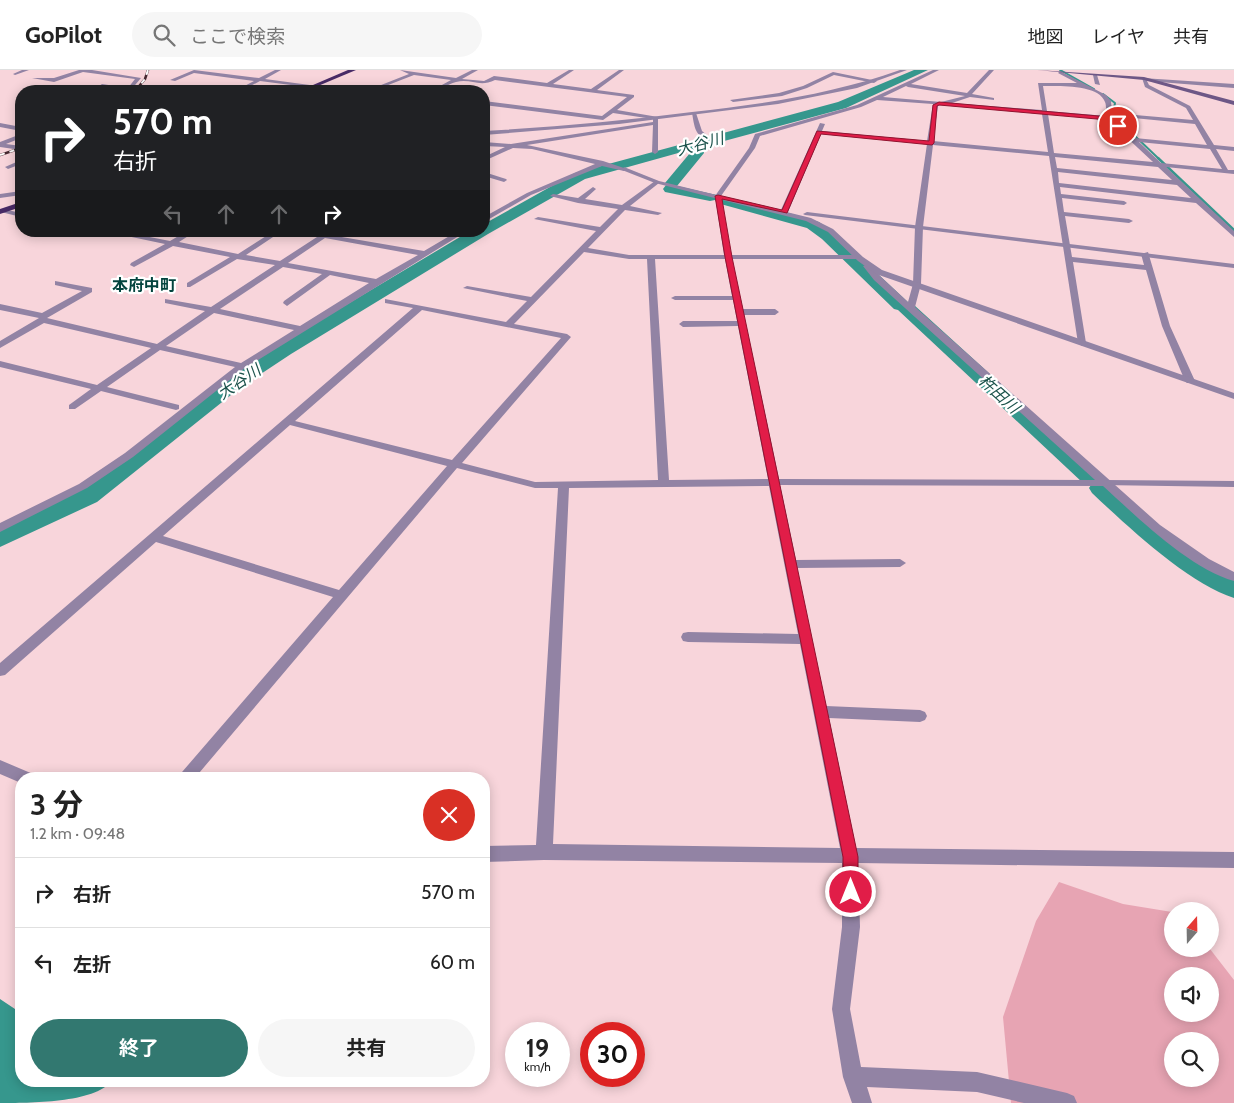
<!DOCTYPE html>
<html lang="ja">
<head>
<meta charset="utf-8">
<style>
  :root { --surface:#fff; --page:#f6f6f6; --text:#222; --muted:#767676; --line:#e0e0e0; --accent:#327870 }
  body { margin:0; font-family:Cabin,"Noto Sans JP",sans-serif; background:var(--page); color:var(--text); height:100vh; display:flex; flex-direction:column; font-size:19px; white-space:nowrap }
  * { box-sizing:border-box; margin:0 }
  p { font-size:16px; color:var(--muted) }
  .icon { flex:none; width:28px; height:28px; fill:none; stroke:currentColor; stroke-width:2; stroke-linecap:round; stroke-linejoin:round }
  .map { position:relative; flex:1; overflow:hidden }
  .panel { position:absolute; left:15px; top:702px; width:475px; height:315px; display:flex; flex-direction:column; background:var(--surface); border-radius:20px; box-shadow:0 2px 12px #0003 }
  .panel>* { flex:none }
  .banner { position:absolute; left:15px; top:15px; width:475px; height:152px; border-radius:20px; box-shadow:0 2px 12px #0003; background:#202124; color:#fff; overflow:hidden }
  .needle { width:32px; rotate:20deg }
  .controls { position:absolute; left:1164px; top:832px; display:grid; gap:10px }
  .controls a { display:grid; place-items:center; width:55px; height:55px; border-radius:50%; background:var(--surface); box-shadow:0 2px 12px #0003; font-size:25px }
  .speed { position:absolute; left:505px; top:952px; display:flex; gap:10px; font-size:25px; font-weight:700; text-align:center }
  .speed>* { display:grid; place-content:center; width:65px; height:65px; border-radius:50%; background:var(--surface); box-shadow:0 2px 12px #0003; line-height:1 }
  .speed small { font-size:12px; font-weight:400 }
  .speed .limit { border:8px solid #d22; background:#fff; color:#111 }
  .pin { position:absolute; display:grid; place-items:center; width:42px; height:42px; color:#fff; margin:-21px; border:2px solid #fff; border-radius:50%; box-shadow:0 1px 5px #0007 }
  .me { position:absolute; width:55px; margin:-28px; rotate:0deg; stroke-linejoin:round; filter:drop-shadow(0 0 4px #0008) }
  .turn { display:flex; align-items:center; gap:18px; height:105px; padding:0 15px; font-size:22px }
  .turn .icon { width:65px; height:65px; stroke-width:2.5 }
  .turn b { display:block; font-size:35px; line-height:42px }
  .lanes { display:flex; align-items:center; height:48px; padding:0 15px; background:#0003; justify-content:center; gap:25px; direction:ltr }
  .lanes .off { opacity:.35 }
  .round { display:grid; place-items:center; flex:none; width:52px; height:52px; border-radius:26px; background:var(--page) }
  .overview { display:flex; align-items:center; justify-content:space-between; height:85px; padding:0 15px }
  h1 { font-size:30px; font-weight:700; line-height:38px }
  .action { display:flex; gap:10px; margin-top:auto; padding:10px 15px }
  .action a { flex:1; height:58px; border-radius:30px; background:var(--accent); color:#fff; font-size:20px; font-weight:700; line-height:58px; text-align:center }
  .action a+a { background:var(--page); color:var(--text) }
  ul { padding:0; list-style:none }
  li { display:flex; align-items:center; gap:15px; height:70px; padding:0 15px; border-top:1px solid var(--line) }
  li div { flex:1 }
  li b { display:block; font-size:19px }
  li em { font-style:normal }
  header { display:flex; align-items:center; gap:30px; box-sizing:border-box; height:70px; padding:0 25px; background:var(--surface); border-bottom:1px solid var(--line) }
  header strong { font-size:24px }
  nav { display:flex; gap:28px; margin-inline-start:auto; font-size:18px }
  .search { width:350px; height:45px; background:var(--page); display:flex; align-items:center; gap:12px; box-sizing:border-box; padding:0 18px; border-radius:28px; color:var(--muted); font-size:19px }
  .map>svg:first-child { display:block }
  .green { fill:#e7a4b3; fill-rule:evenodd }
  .water { fill:#36978d }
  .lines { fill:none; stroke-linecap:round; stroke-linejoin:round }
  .stream-far1 { stroke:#36978d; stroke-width:2 }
  .stream { stroke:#36978d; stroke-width:2.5 }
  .river { fill:#36978d; fill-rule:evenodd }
  .minor { fill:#9283a4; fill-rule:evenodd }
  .tertiary { fill:#9283a4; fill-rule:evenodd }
  .secondary { fill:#6d5786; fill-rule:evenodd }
  .trunk { fill:#482a66; fill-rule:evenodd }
  .rail-casing { stroke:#462830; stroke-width:2.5 }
  .rail { stroke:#fff; stroke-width:2; stroke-dasharray:5; stroke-linecap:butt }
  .route { fill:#e11d48; stroke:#92132f }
  .labels { text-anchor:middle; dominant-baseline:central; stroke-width:4.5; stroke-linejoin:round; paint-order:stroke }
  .far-water-label { font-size:16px; font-style:italic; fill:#1b524b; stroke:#fff }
  .far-quarter-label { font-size:16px; font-weight:bold; fill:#03443e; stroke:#fff }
</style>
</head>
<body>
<header>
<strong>GoPilot</strong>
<div class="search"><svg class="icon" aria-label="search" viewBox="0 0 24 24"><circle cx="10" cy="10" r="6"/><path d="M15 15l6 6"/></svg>ここで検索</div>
<nav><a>地図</a><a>レイヤ</a><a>共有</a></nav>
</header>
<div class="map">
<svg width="1234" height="1033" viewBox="0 0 1234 1033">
  <rect width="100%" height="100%" fill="#f8d5db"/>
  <path class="green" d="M1059,812L1123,834L1172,842V879H1210L1234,910V1033H1011L1003,947L1036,851ZM1172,906H1210V944H1172ZM1172,971H1210V1009H1172Z"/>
  <path class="water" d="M0,929L21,943V1011H111C96,1033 28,1033 0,1033Z"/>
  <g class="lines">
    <g class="stream-far1">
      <path d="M1060,0L1094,19"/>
      <path d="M1103,24L1115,33L1113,43"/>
      <path d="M1114,46L1159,89"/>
    </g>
    <path class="stream" d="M1158,88L1234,160"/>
    <path class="river" d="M914,0H928L846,38L702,77L704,83L677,116L765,136L819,152L834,163L910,234L914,235L1099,403L1103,408L1101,410L1110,413C1148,448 1188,480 1234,506V528C1189,514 1127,456 1092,423L1089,418L1091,415L1083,413L898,240L894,239L822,169L807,158L717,133L715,130L710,131L665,122L663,119L666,115L665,113L690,83L689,80L585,109L488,164L291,284L241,317L97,432L0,477V457L79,420L227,309L277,276L470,161H484V154L575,103L838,32Z"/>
    <g class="minor">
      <path d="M22,0H29L15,5L13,4Z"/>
      <path d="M79,0H92L141,8L130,21L99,16L102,14L128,18L135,9L83,2L54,12L32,8H54Z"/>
      <path d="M194,0L259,8L275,0H281L265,9L317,16L314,18L260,11L241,21H235L254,11L194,3L175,11L170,10Z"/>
      <path d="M400,0L456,8L472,0H478L462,9L484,11L494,6L547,13L569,0H574L553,14L591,19L619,0H624L597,20L634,25V27L617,40L658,47V82L655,84L652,82L653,55L527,75L603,91L627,99L624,101L602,96L531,125L484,152V147L527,123L595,94L532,79L513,78L484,91V87L505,77L484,76V72L511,74L653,52V49L613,43L603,50L484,35V31L602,46L627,27L495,10C479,18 471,8 456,12C447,14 441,21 431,21L451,10L414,5L383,17L402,21L415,15L420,16L409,21L378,19L366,21L409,4Z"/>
      <path d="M933,0H939L911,14L967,23L989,0H994L972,24L994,28V30L970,27L952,33L1042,40L1038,13H1077L1058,3L1060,1L1106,25L1111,31L1112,43L1193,50L1186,38L1145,17L1142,8L1234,14V18L1147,11L1149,15L1190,36L1214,75L1234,77V81L1216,79L1228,100H1234V104L1166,97L1234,161V167L1196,133L1060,117L1061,124L1124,131L1127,133L1124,135L1062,128L1064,142L1129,149L1133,151L1129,153L1065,146L1072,187L1144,195L1141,184L1148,182L1170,256L1195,311L1193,313H1187L1185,311L1162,256L1146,200L1073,192L1086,273L1082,276L1078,273L1049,86L933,75L923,157L921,214L915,237L1160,455L1209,489L1234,502V511C1190,499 1137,447 1103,416L780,415L796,490L900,489L906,493L900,497L797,498L826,636L920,640L925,642L927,646L925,650L920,652L829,648L856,778L1234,782V798L858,793L860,857L850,939L861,997L977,1002L1067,1023L1074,1026L1077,1033H1024L977,1022L867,1017L872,1033H852L843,1007L832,939L842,857V793L544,790L484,792V776L536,775L558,418H535L457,398L194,709H176L333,527L156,472L5,605L0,606V593L413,238L385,233V229L506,252L527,231L463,218L467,216L531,227L596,161L534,149L538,147L600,157L618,139L578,133L550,126L553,124L578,128L593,117L596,119L585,129L622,135L655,111H659V113L630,136L662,143L658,145L625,140L588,178L629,185H724L715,126L749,78L755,64L857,35ZM906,16L908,17L965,26L941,32L883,27ZM1043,16C1058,16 1099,14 1105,32C1107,37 1105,42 1107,46L1047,41ZM877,30L933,34L927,71L822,61L825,54L820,53L780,142L784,144L788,142L821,64L927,74L915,157L913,214L908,232L880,206L870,194L863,196L874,210L1095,410L779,409L744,245H775L779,242L775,239H743L732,189H856L860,187L856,185H731L721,126L755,78L760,66L861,37ZM941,35L1042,44L1048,82L933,71L938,36ZM1048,44L1108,50L1153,92L1054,83ZM1113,46L1195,54L1207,75L1135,68ZM1139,72L1210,79L1222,99L1161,93ZM1055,87L1158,97L1172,110L1057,98ZM1058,102L1177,115L1191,128L1059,113ZM584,182L629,189H647L658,410L535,412L462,393L571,267L567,264L514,254ZM655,189H725L732,226H675L671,228L675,230H733L737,251H683L679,254L683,257L738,256L768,409L669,410ZM422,240L561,268L452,390L295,351ZM290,355L447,396L339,520L163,466ZM769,416L798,564L688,562L683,563L681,567L683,571L688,572L800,574L840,778L553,774L569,418Z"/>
      <path d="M833,2L877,11L874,13L834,5L807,18L782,26L733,32L730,30L779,23L803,16Z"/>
      <path d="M1095,4L1097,5L1100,15L1095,14L1093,5Z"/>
      <path d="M692,43H696L702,61L708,66V68C694,68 694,52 692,43Z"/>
      <path d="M0,53L21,57V61L0,57Z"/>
      <path d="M21,64V68L6,74L21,76V80L0,77V72Z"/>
      <path d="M21,90V94L8,99L5,97Z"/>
      <path d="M484,102L506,109L507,110L504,112L484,106Z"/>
      <path d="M21,121V125L0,128V124Z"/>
      <path d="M3,139L21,143V147L1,142V140Z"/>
      <path d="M103,161H119L170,171L187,161H196L179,172L238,184L274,161H282L246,185L280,191L317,167L292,161L322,164L326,161H334L330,165L424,181L458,161H467L245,298L133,387L87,418L0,462V453L79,414L125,383L235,297L160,280L107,317L179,335V339L176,340L101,321L75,339H69V335L91,319L0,297V291L97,315L151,278L44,253L0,278V271L39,248L0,240V234L42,243L82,221L55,215V211L92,218V222L47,248L157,274L205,241L165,233V229L211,237L275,195L237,189L190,217H187V213L230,187L173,176L134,197L130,195L131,193L165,174ZM325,168L418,185L376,209L288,193ZM283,197L322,204L284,231L283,233L287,236L330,205L369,213L300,256L220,239ZM214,243L294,260L241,293L166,276Z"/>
      <path d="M0,690L33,704L36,709H21V713L0,704Z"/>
    </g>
    <g class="tertiary">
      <path d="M900,0H907L857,18L778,34L619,54L484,65V61C554,57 623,51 692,42C763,34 833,24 900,0Z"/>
      <path d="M624,97L659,111L811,148L833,159L863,187L882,200L1234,323V329L876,204L858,191L828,162L806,151L655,113L622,100Z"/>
      <path d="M807,142L1234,194V198L805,145L803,144Z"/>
      <path d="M1105,410L1234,411V417L1101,415L1100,413Z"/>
    </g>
    <path class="secondary" d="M1037,0L1144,7L1234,31V35L1144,10Z"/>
    <g class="trunk">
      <path d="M348,0H356L306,21H299Z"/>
      <path d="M21,132V137L0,144V139Z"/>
    </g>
    <g class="rail-casing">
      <g id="rail">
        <path d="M135,21L145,9L148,0"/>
        <path d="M0,85L21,78"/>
      </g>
    </g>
    <use href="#rail" class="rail"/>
  </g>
  <path class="route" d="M939,32L1110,47L1121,56L1116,57L1108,50L939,35L937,36L934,73L932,75L821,64L787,143L722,129L732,187L858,787V822L856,828L851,830L845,828L843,822V787L725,187L715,126L718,125L782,140L817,61L929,71L933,35Z"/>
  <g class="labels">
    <g class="far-water-label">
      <text transform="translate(700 74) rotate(-15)">大谷川</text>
      <text transform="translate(239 312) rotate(-34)">大谷川</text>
      <text transform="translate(999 324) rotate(42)">杵田川</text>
    </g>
    <g class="far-quarter-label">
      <text x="144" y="215">本府中町</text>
    </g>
  </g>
</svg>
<div class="controls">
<a><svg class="needle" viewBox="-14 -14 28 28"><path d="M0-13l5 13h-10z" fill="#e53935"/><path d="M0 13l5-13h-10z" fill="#767676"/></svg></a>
<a><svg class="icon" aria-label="sound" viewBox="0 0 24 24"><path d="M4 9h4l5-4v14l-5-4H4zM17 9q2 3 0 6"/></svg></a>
<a><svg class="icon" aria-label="search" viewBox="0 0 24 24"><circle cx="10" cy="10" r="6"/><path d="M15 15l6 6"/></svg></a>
</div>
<div class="speed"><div>19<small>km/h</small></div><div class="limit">30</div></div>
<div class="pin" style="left:1118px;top:56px;background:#d93025"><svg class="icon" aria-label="arrive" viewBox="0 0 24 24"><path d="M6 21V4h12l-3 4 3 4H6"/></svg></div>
<svg class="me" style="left:851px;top:822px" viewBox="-20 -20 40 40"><circle r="17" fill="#e11d48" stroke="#fff" stroke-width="3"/><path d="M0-11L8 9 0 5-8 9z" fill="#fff"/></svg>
<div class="banner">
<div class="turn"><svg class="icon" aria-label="right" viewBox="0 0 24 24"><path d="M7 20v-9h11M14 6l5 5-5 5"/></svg><div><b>570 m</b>右折</div></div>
<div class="lanes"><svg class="icon off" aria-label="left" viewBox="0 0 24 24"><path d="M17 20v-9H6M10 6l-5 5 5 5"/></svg><svg class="icon off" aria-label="ahead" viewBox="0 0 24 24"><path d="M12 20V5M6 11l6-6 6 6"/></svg><svg class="icon off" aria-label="ahead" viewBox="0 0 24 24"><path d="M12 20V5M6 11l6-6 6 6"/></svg><svg class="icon" aria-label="right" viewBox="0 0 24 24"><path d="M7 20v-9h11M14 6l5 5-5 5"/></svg></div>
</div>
<section class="panel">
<div class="overview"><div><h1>3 分</h1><p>1.2 km · 09:48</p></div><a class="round" style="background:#d93025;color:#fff"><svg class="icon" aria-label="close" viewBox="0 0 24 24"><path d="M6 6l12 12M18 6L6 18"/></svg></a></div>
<ul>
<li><svg class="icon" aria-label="right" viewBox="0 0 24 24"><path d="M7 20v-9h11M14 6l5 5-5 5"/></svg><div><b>右折</b></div><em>570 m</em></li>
<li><svg class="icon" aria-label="left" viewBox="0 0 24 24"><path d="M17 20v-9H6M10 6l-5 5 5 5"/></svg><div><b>左折</b></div><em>60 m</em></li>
</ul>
<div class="action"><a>終了</a><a>共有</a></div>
</section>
</div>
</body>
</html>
